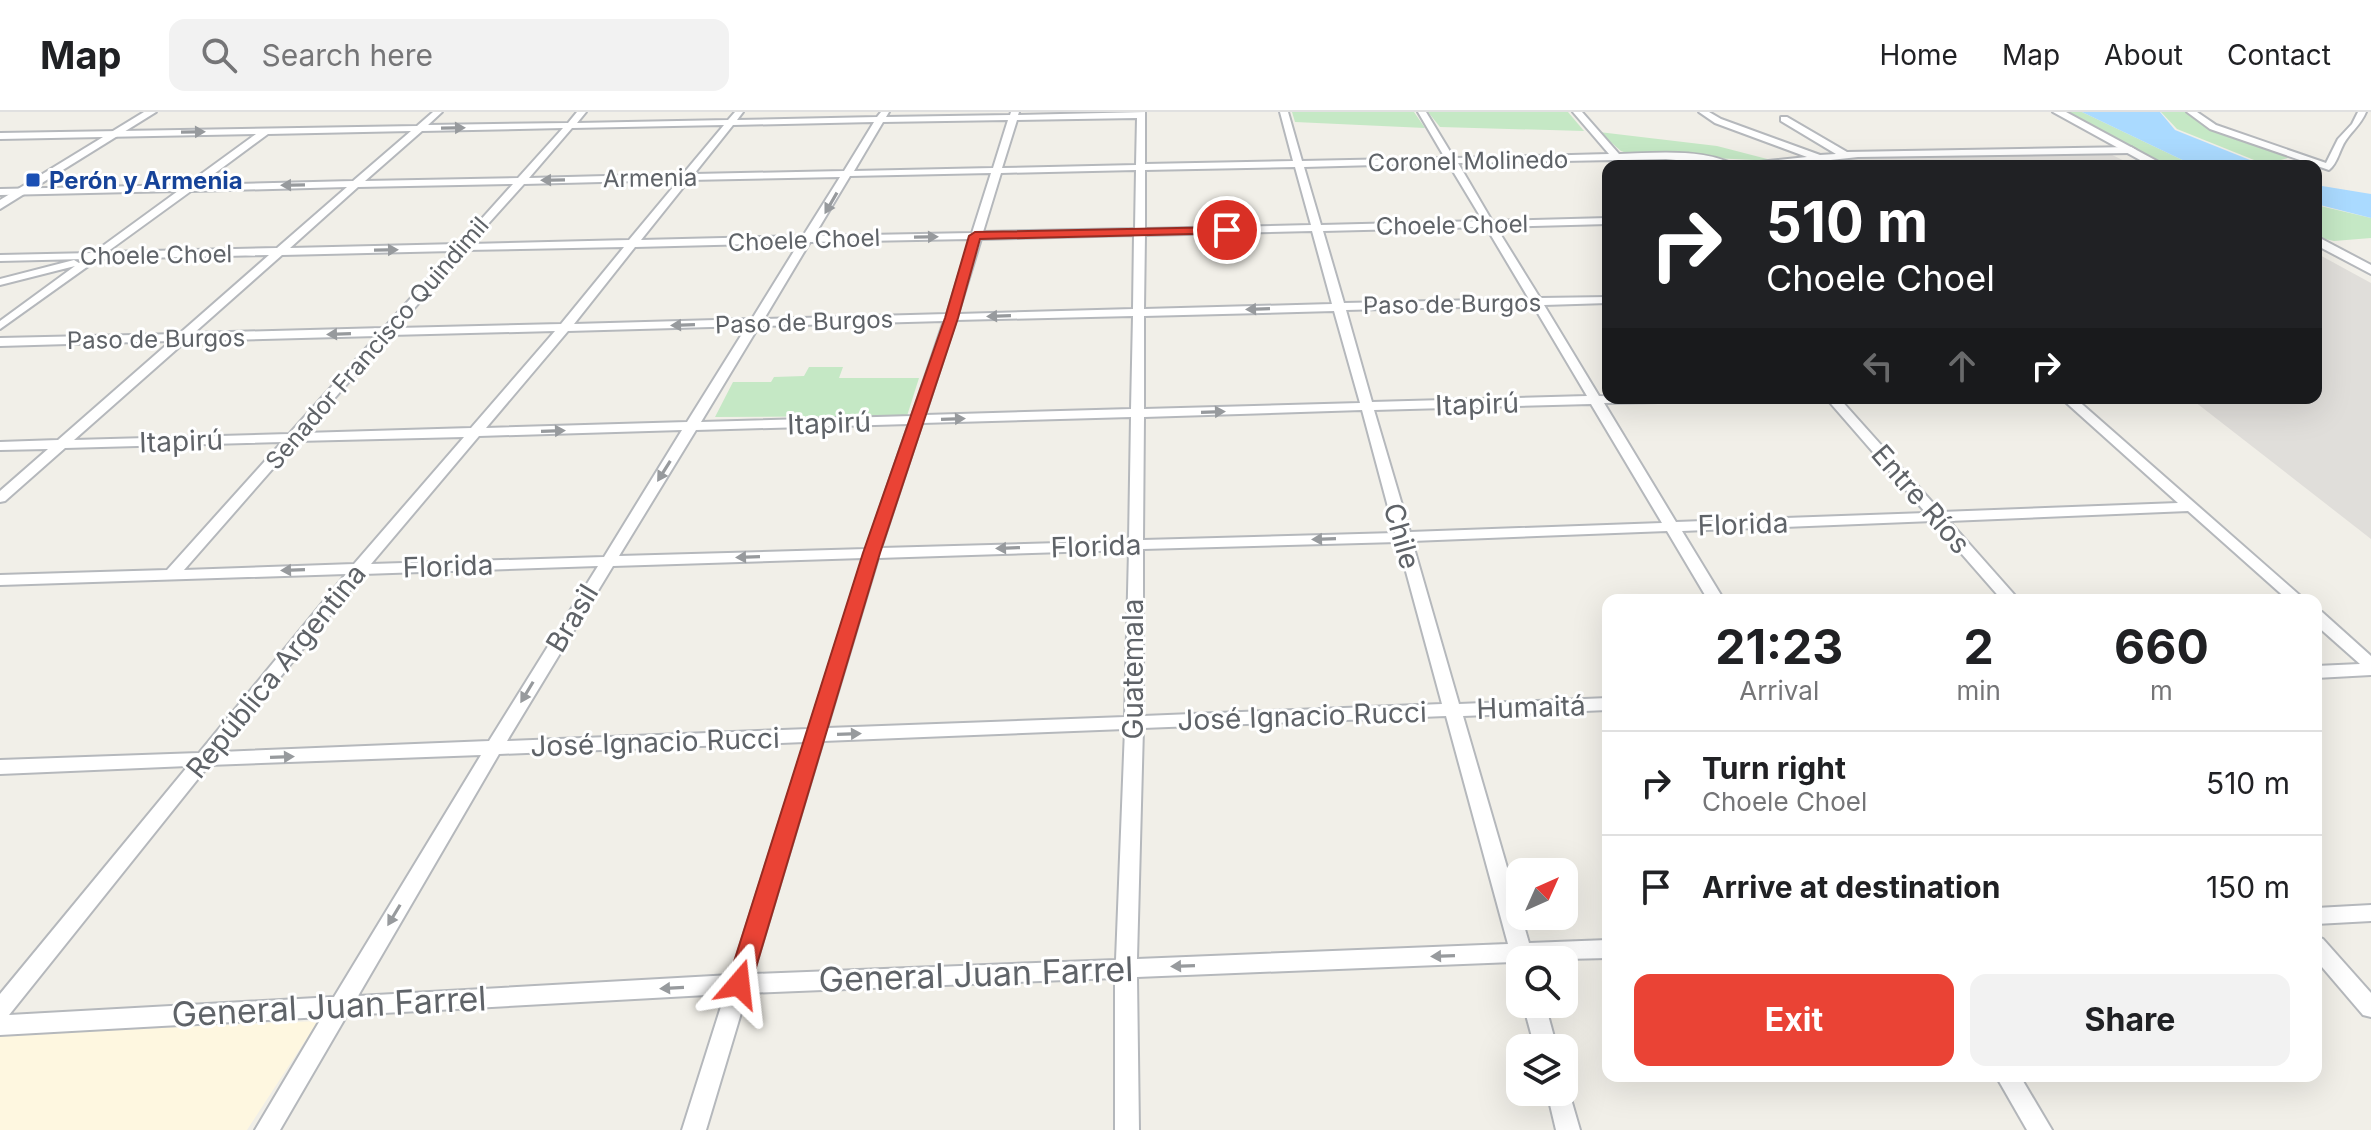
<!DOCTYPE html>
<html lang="en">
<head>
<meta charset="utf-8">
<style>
  :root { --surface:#fff; --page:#f2f2f2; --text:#202124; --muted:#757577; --line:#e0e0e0; --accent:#ea4335 }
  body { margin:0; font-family:Inter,sans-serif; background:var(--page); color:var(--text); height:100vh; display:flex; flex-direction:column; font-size:30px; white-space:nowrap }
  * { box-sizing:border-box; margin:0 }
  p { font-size:26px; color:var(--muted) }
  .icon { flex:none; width:44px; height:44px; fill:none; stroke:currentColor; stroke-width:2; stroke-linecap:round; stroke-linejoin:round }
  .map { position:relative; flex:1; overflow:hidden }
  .sheet { position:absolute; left:1602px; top:482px; width:720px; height:488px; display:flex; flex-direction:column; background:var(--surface); border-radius:16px; box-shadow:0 8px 32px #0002 }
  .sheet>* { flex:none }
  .guide { position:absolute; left:1602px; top:48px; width:720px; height:244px; border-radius:16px; box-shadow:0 8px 32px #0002; background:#202124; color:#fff; overflow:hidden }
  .needle { width:52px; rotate:45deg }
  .controls { position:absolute; left:1506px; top:746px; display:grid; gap:16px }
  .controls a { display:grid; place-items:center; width:72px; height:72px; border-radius:16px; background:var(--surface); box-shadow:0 8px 32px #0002; font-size:40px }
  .pin { position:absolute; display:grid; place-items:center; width:68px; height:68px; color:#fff; margin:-34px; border:4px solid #fff; border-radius:50%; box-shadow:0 2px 8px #0007 }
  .me { position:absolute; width:88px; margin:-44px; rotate:17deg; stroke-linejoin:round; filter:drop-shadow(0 0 6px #0008) }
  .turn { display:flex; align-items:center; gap:28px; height:168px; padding:0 32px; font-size:36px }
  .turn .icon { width:104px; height:104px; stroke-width:2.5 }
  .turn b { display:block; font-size:56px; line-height:68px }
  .lanes { display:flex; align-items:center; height:76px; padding:0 32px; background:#0003; justify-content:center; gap:40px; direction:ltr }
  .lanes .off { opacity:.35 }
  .eta { display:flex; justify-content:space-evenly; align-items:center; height:136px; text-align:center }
  .eta b { font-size:48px; font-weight:700; line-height:56px }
  .cta { display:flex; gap:16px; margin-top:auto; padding:16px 32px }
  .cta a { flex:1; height:92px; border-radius:16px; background:var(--accent); color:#fff; font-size:32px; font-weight:700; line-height:92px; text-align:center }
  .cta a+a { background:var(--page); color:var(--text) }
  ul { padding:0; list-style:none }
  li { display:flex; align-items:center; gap:24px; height:104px; padding:0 32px; border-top:2px solid var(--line) }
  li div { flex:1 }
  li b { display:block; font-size:30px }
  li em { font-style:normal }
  header { display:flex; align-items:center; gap:48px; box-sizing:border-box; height:112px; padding:0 40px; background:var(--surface); border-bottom:2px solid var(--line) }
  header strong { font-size:38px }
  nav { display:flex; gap:44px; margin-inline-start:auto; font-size:28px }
  .search { width:560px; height:72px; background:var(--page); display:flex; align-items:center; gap:20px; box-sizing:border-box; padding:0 28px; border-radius:16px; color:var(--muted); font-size:30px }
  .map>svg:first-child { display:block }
  .commercial { fill:#fef7e0 }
  .industrial { fill:#e0deda }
  .green { fill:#c5e8c5 }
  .water { fill:#aadaff }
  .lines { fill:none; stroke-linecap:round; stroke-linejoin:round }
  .minor-casing { stroke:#b5b8bc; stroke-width:4 }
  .tertiary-casing { stroke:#b5b8bc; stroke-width:4 }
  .minor { fill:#fff; fill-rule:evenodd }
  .tertiary { fill:#fff; fill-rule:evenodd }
  .oneway { fill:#979a9d }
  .route { fill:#ea4335; stroke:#982c22; stroke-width:2 }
  .transit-dot { fill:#1a4fb4; stroke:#fff; stroke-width:3 }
  .labels { text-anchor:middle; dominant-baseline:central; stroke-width:6; stroke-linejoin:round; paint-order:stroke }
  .far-street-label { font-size:24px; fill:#5f6368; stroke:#fff }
  .far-transit-label { font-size:24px; font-weight:bold; fill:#164399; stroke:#fff; text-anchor:start }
  .street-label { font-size:28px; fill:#5f6368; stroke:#fff }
  .near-street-label { font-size:34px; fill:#5f6368; stroke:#fff }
</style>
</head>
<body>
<header>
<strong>Map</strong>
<div class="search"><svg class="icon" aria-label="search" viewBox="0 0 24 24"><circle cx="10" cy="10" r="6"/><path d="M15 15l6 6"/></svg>Search here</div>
<nav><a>Home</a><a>Map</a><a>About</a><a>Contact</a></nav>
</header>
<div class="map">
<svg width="2371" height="1018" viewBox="0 0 2371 1018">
  <rect width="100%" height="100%" fill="#f1efe8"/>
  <path class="commercial" d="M318,909L247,1018H0V923Z"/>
  <g class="industrial">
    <path d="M2108,41L2135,54H1800L1846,46Z"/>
    <path d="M2316,141L2371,171V427L2190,286H2316Z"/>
  </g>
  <g class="green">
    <path d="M1292,0H1414L1425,16L1295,10Z"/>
    <path d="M1428,0H1568L1584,19L1440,15Z"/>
    <path d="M2061,0H2082L2195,54H2163Z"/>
    <path d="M2161,0H2185L2207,16L2291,45L2281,48L2297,54H2269L2177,17Z"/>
    <path d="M1599,20L1717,34L1775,49L1630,42L1621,39Z"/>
    <path d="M2316,93L2371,106V126L2334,129L2316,125Z"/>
    <path d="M809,255H843L839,266H919L907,304L715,305L733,270H771L774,265L804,264Z"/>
  </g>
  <g class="water">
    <path d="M2082,0H2160L2175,18L2265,54H2195Z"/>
    <path d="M2316,73L2371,82V106L2316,92Z"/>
  </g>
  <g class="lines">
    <g class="minor-casing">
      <g id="minor">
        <path d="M433,0H442L428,13L568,11L577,0H586L577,11L728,8L735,0H743L737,8L877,5L881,0H889L886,5L1010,3L1011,0H1019L1018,3L1145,0V52L1293,49L1280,0H1288L1302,49L1445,46L1418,0H1426L1454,46L1609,42L1573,0H1582L1619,42C1656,41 1704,36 1737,54L1666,47L1624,48L1626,50L1621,53L1614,48L1458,51L1492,109L1608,106V112L1496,115L1540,186L1608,185V191L1544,193L1599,284L1664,286L1658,290L1604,291L1676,410L1926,401L1826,286H1839L1941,400L2178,391L2061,286H2075L2305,488H2288L2188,399L1949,409L2019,488H2002L1933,409L1682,419L1724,488H1708L1667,419L1412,429L1459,592L1608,586V598L1463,604L1529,831L1608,828V846L1520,848V856L1513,850L1137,865L1139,1018H1115V866L747,881L706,1018H682L725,882L347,903L280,1018H255L322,905L0,923V882L188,654L0,662V648L199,641L346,462L0,473V463L167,458L282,330L65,336L5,389L0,390V379L48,337L0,338V330L58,328L171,229L0,234V226L179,222L269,143L98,147L0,217V209L75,154L0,173V167L74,148L79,151L84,147L0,149V143L93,141L178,79L0,83V77L186,73L256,22L0,27V21L417,14ZM1137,6L1136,53L1002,56L1017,8ZM1008,8L993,56L854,59L883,10ZM874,10L844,59L694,62L733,13ZM724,13L683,62L529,66L572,16ZM563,16L518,66L365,69L422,19ZM411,19L353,69L199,73L268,22ZM1448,51L1483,109L1321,113L1304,55ZM1295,55L1311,113L1145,117V58ZM1136,58L1135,117L983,120L1001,61ZM991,61L972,121L814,124L850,64ZM840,65L803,124L641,128L689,68ZM679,68L629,128L470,132L524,72ZM513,72L459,132L290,136L358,75ZM347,75L277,136L107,140L191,79ZM1486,115L1529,187L1344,191L1323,119ZM1312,119L1332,192L1144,197L1145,123ZM1134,123L1133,197L958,202L981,127ZM970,127L947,202L764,207L810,130ZM799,131L752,207L574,212L635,135ZM624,135L561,212L397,216L465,138ZM453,139L384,216L194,221L282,143ZM1533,193L1587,284L1372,290L1346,198ZM1334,199L1360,291L1144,297V204ZM1133,204L1131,297L925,303L956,208ZM944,209L912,304L701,310L759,214ZM747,214L687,310L486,316L568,219ZM555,219L471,316L304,321L390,223ZM377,224L289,322L74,328L186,229ZM1591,292L1662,411L1410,420L1374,298ZM1362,298L1395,421L1143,428L1144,305ZM1131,305L1129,429L881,436L922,311ZM909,312L866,437L619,444L696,318ZM682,318L604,445L371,452L479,324ZM464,325L354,452L184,458L297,329ZM1398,430L1442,592L1143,604V437ZM1129,438L1125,605L827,616L878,446ZM863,446L809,617L507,629L613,454ZM598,454L489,629L220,640L363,462ZM1446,604L1508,832L1137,847L1143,616ZM1125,617L1116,848L753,862L823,629ZM805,630L731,863L358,884L499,642ZM481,643L334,885L9,903L209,653Z"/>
        <path d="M1699,0H1709L1721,7L1820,43L1836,42L1781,9V5H1787L1847,40L2131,35L2136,38L2131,41L1858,45L1775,54H1745L1750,51L1807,45L1715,11Z"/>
        <path d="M2187,0H2197L2216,13L2326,51L2338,27L2352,12L2358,0H2366C2361,12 2353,18 2346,28C2339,38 2338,51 2329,58L2210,17Z"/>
        <path d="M2316,499L2322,500L2371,544V563L2316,566V554L2360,552L2316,513Z"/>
        <path d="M2371,793V809L2316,812V796Z"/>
        <path d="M2316,824L2323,827L2371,881V905L2363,903L2316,848Z"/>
        <path d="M1523,892H1545L1557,936H1535Z"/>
        <path d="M1996,964H2020L2052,1018H2027Z"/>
        <path d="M1564,972L1569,980L1580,1018H1556L1547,980H1564Z"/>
      </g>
    </g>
    <g class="tertiary-casing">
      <g id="tertiary">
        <path d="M144,0H156L0,97V88Z"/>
        <path d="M2053,0H2066L2166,54H2151Z"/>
        <path d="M2316,124L2371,153V162L2316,133Z"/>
      </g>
    </g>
    <use href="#minor" class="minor"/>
    <use href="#tertiary" class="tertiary"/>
  </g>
  <defs><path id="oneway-solid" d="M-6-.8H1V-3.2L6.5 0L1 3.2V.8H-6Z" transform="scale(2)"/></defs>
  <g class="oneway">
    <use href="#oneway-solid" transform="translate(453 16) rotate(-1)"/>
    <use href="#oneway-solid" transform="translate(193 20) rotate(-1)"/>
    <use href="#oneway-solid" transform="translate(553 68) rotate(179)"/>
    <use href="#oneway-solid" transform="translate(293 73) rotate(179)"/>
    <use href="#oneway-solid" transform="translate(831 91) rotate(120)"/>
    <use href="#oneway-solid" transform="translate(926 125) rotate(-1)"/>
    <use href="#oneway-solid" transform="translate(386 138) rotate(-1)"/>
    <use href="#oneway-solid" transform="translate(1258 197) rotate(178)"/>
    <use href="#oneway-solid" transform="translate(999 204) rotate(178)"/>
    <use href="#oneway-solid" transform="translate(683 213) rotate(178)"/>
    <use href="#oneway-solid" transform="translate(339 222) rotate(178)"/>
    <use href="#oneway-solid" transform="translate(1213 300) rotate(-2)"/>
    <use href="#oneway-solid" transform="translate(953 307) rotate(-2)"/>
    <use href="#oneway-solid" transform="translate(553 319) rotate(-2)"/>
    <use href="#oneway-solid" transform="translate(664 359) rotate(122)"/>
    <use href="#oneway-solid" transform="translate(1324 427) rotate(178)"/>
    <use href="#oneway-solid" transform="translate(1008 436) rotate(178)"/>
    <use href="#oneway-solid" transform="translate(748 445) rotate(178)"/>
    <use href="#oneway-solid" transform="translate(293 458) rotate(178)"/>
    <use href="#oneway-solid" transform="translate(527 580) rotate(121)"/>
    <use href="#oneway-solid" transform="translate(849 622) rotate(-2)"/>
    <use href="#oneway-solid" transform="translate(282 645) rotate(-2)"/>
    <use href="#oneway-solid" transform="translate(394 803) rotate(121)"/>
    <use href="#oneway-solid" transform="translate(1443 844) rotate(178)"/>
    <use href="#oneway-solid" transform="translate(1183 854) rotate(178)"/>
    <use href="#oneway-solid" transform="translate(672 876) rotate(177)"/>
  </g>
  <path class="route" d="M1227,115L1232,116V121L980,127L958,206L880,441L751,872L748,880L739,883L731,880L727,872L863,441L945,206L969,124L975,120Z"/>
  <rect class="transit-dot" x="25" y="60" width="16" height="16" rx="4"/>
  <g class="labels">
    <g class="far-street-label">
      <text transform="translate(1468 49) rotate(-1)">Coronel Molinedo</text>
      <text transform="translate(650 66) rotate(-1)">Armenia</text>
      <text transform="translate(1452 113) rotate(-1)">Choele Choel</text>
      <text transform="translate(804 128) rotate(-2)">Choele Choel</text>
      <text transform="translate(156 143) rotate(-1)">Choele Choel</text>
      <text transform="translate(1452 192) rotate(-1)">Paso de Burgos</text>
      <text transform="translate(804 210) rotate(-2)">Paso de Burgos</text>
      <text transform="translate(156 227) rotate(-1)">Paso de Burgos</text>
      <text transform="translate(377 231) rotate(-49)">Senador Francisco Quindimil</text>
    </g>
    <g class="far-transit-label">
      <text x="49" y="68">Perón y Armenia</text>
    </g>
    <g class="street-label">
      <text transform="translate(1477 292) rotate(-2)">Itapirú</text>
      <text transform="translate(829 311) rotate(-2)">Itapirú</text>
      <text transform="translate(181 329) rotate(-2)">Itapirú</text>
      <text transform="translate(1921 387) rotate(49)">Entre Ríos</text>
      <text transform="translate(1743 412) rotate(-2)">Florida</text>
      <text transform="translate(1402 424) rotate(74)">Chile</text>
      <text transform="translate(1096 434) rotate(-2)">Florida</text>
      <text transform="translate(448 454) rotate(-2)">Florida</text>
      <text transform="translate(572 506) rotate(-59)">Brasil</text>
      <text transform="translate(1133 557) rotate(-90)">Guatemala</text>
      <text transform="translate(276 559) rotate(-51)">República Argentina</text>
      <text transform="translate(1531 595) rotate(-2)">Humaitá</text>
      <text transform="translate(1302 604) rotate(-2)">José Ignacio Rucci</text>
      <text transform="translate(655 630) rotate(-2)">José Ignacio Rucci</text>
    </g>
    <g class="near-street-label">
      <text transform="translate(976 862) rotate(-2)">General Juan Farrel</text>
      <text transform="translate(329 894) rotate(-3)">General Juan Farrel</text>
    </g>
  </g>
</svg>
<div class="controls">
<a><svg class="needle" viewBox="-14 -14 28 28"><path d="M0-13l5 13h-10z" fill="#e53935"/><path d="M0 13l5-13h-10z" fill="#757577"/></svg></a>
<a><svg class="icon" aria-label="search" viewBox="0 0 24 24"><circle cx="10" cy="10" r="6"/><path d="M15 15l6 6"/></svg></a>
<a><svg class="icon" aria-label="layers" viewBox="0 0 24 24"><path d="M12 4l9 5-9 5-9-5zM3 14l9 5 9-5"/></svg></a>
</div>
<div class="pin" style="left:1227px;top:118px;background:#d93025"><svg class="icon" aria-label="arrive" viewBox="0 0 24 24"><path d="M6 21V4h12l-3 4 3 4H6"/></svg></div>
<svg class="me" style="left:739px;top:872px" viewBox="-20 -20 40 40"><path d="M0-17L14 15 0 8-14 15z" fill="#ea4335" stroke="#fff" stroke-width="4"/></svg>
<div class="guide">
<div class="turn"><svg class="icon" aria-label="right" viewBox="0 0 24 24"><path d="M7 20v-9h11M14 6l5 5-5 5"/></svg><div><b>510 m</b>Choele Choel</div></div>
<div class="lanes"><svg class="icon off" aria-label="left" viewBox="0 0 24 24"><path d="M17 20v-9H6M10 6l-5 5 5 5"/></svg><svg class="icon off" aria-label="ahead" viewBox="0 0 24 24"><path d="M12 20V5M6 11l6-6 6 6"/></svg><svg class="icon" aria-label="right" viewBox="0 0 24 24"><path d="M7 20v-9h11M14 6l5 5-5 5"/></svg></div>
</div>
<section class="sheet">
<div class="eta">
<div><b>21:23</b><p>Arrival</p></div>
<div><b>2</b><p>min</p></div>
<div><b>660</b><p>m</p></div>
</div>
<ul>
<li><svg class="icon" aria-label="right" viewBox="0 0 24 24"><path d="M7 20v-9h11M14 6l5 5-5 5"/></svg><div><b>Turn right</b><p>Choele Choel</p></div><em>510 m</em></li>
<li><svg class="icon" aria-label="arrive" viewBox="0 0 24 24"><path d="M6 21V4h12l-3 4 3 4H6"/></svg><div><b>Arrive at destination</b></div><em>150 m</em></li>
</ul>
<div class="cta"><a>Exit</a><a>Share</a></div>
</section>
</div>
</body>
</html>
